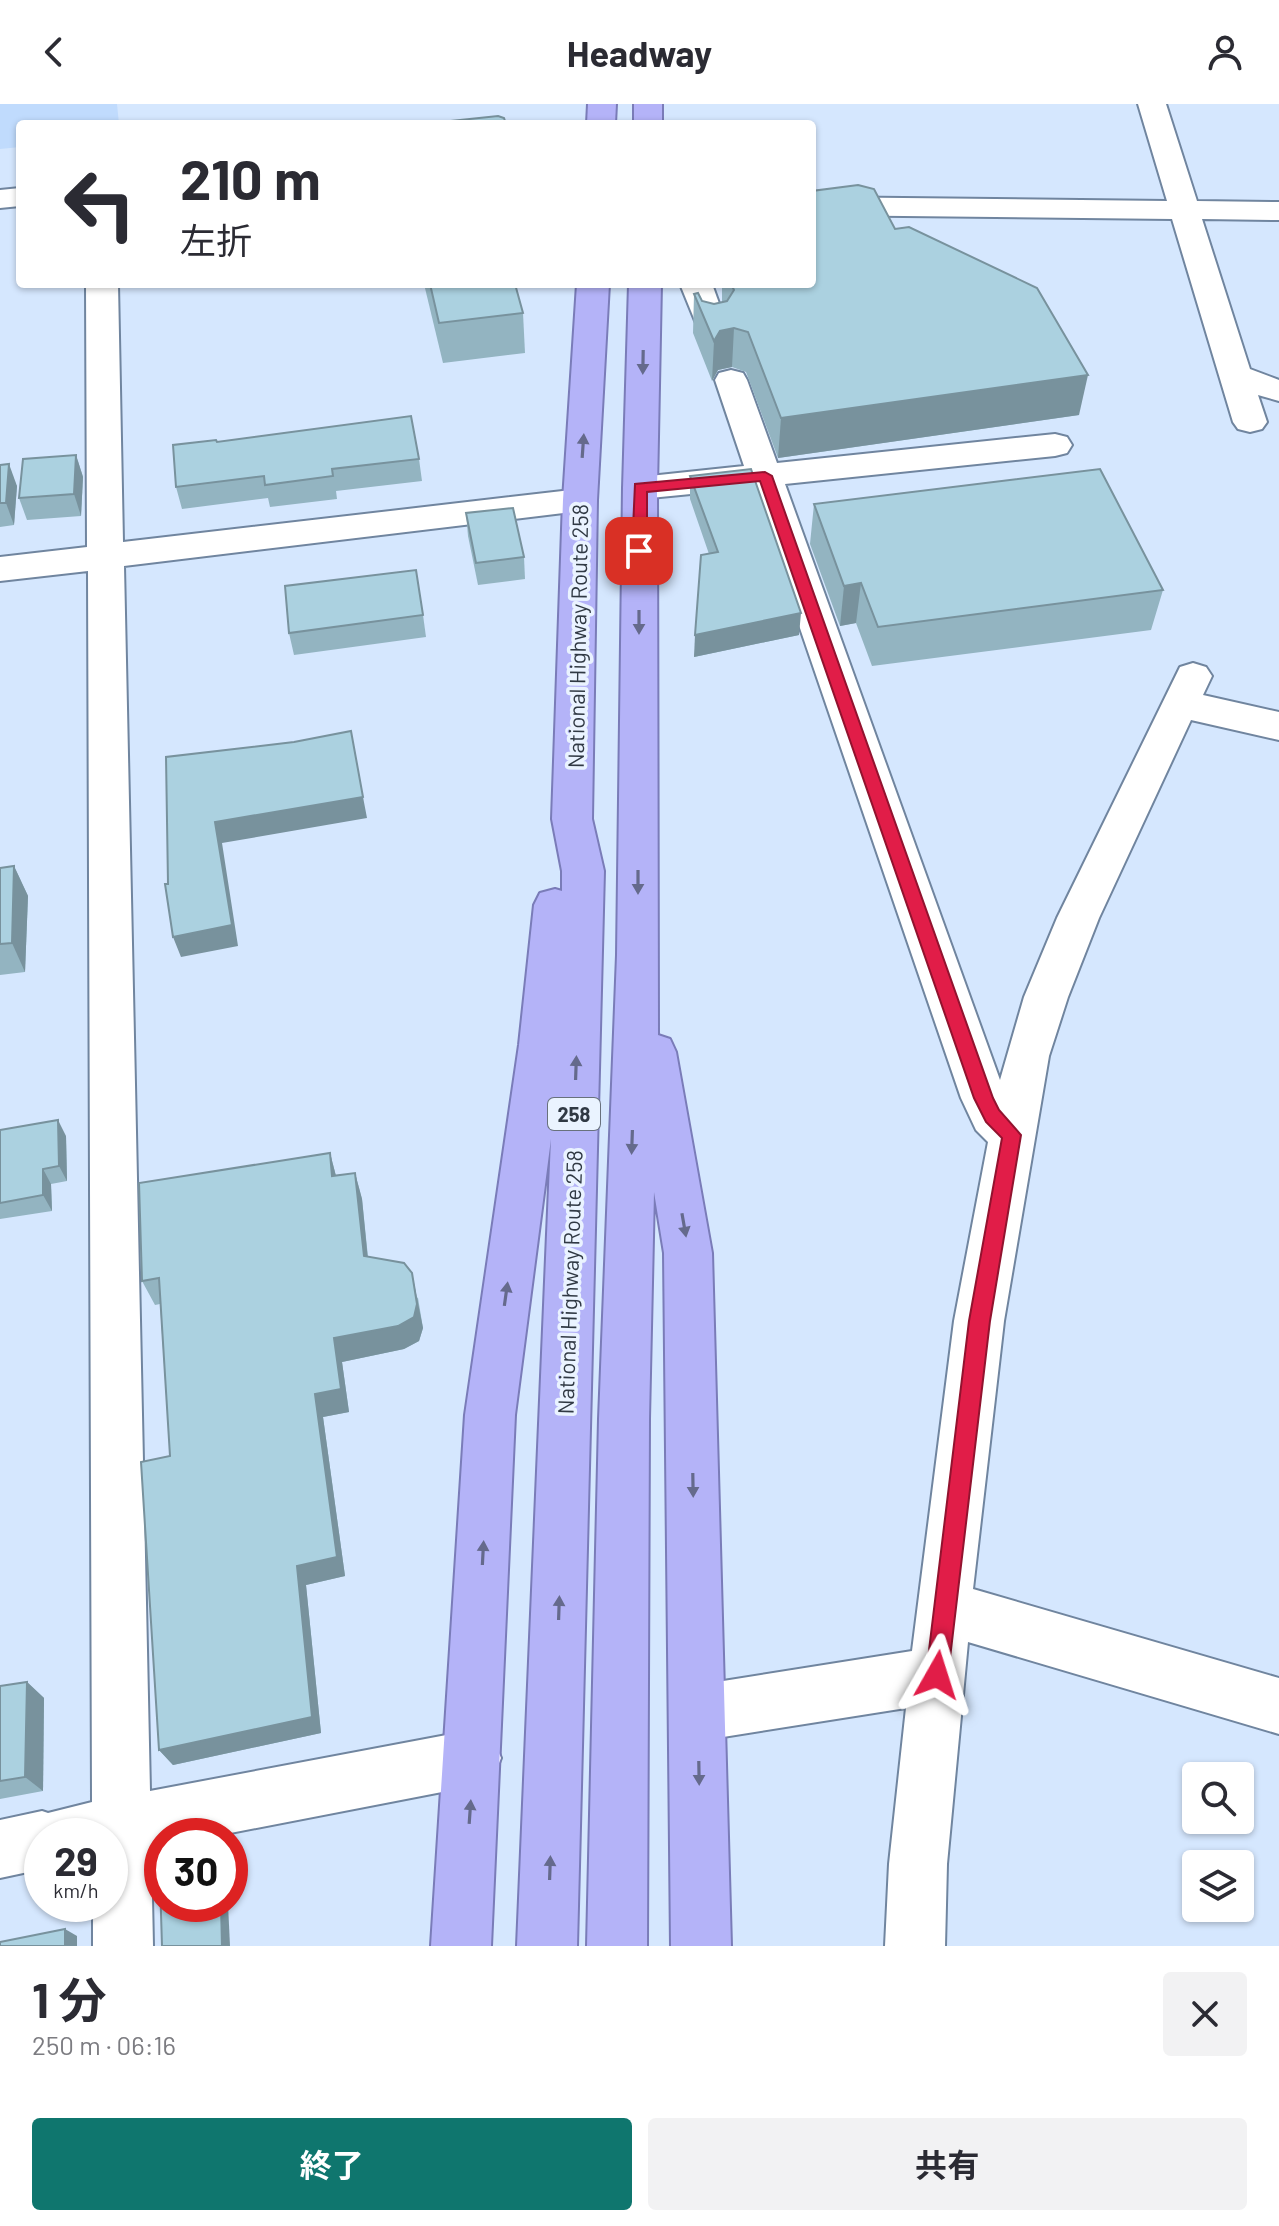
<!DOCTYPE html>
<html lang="ja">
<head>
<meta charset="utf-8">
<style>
  :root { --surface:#fff; --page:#f2f2f3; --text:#2b2b33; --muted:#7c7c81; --accent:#0f766e }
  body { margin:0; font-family:Barlow,"Noto Sans JP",sans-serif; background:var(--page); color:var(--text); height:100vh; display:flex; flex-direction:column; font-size:30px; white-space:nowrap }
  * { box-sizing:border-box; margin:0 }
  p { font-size:26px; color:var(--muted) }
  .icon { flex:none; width:44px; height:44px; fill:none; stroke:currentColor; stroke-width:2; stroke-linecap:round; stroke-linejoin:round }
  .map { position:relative; height:1842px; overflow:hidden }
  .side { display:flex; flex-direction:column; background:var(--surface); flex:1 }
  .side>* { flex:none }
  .hud { position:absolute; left:16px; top:16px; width:800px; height:168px; border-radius:8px; box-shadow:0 2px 6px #0004; background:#fff; color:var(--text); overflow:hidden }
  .fabs { position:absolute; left:1182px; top:1658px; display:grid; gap:16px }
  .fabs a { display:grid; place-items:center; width:72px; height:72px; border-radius:8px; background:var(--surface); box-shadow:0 2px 6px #0004; font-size:40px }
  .speed { position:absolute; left:24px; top:1714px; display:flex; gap:16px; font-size:40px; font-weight:700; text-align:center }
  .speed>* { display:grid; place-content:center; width:104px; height:104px; border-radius:50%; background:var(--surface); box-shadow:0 2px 6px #0004; line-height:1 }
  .speed small { font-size:20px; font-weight:400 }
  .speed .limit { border:12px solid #d22; background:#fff; color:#111 }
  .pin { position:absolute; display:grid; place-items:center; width:68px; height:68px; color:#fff; margin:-34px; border-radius:16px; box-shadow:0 4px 12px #0006 }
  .me { position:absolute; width:88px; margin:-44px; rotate:6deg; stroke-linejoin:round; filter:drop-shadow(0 0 6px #0008) }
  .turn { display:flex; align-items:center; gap:28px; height:168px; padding:0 32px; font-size:36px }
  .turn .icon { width:104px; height:104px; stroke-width:2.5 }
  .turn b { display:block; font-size:56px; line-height:68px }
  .round { display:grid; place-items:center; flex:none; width:84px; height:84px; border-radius:8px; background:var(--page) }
  .headline { display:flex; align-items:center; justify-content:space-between; height:136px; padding:0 32px }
  h1 { font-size:48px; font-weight:700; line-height:60px }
  .cta { display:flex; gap:16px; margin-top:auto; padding:16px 32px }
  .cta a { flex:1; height:92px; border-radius:8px; background:var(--accent); color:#fff; font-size:32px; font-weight:700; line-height:92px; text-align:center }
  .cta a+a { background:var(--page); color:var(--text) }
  header { display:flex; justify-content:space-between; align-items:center; height:104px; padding:0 32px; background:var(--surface); font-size:36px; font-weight:700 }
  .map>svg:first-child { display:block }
  .built { fill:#c0dbfd }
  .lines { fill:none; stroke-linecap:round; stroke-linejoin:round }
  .minor-casing { stroke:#70859f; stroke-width:4 }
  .trunk-casing { stroke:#7a7cb8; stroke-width:4 }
  .minor { fill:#fff; fill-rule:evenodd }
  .trunk { fill:#b4b3f8; fill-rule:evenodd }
  .wall { fill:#93b4c1 }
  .shaded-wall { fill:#78929d }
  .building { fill:#abd1e0; stroke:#78929d; stroke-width:2 }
  .oneway { fill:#656a8c }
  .route { fill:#e11d48; stroke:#92132f; stroke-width:2 }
  .labels { text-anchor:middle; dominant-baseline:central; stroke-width:7; stroke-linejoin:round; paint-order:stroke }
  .shield { fill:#eaf3ff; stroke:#68717c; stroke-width:2 }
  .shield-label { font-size:20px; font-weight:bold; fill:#303944 }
  .street-label { font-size:22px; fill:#303944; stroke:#eaf3ff }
</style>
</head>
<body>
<header><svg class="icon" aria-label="back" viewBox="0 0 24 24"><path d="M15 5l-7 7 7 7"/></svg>Headway<svg class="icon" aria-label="person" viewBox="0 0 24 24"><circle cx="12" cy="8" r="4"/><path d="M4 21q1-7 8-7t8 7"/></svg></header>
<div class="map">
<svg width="1279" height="1842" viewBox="0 0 1279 1842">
  <rect width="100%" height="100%" fill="#d5e7fe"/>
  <path class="built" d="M0,0H117L119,20H20V43L0,45Z"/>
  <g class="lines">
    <g class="minor-casing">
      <g id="minor">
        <path d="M1138,0H1166L1197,97L1279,98V116L1202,115L1250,265L1279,276V297L1258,291L1267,318L1262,325L1250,328L1238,325L1233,318L1172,115L812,111V93L1167,97Z"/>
        <path d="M20,84V102L0,104V86Z"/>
        <path d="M86,180H118L123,438L580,385L592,388L597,396L592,404L580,407L124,462L150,1687L473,1626L493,1634L501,1654L493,1674L473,1682L215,1732H162V1742L151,1744L153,1842H93V1800H110V1732H42V1765L0,1774V1716L42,1707L48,1709L92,1698L88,467L0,477V453L87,443Z"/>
        <path d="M680,180H712L729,227L724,234L713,237L702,234Z"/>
        <path d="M731,266L743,269L747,276L777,359L1055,330L1067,333L1072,341L1067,349L1055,352L785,380L1000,976L1024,893L1057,814L1180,563L1193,559L1206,563L1212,572L1203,591L1279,608V636L1191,616L1099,814L1068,893L1049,952L1004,1217L973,1485L1279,1574V1630L968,1538L947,1760L945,1842H885L889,1760L906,1604L698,1637L678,1629L670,1609L678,1589L698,1581L912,1547L954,1217L988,1038L976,1026L961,994L752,384L640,395L628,392L623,384L628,376L640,373L744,362L715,276L719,269Z"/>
      </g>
    </g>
    <g class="trunk-casing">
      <g id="trunk">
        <path d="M588,0H616L615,20H587Z"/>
        <rect x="634" y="0" width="28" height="20"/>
        <path d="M577,180H609L597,396L592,715L604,767L577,1842H517L551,1035L515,1311L491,1842H431L465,1311L519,941L534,801L540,789L555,785L562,787V767L552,715L563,396Z"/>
        <path d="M629,180H661L657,384L658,931L670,935L676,948L712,1149L731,1842H671L664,1149L654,1088L649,1315L647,1842H587L599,1315L617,851L623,384Z"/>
      </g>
    </g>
    <use href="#minor" class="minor"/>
    <use href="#trunk" class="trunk"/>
  </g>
  <g class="wall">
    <path d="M895,125L1079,311L778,354L746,268L732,263L718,266L712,277L693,229L694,190L702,197L714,200L722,198V180H812Z"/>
    <path d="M424,180H515L523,209L525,249L443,259Z"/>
    <path d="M217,338L419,355L422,377L336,387L337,395L270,403L268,394L182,405L176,383Z"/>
    <path d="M76,351L83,373L81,412L27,416L19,394Z"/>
    <path d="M0,361L17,382L14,421L0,423Z"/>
    <path d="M690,372L799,531L694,553L709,450L690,395Z"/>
    <path d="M814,400L1163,486L1151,526L872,562L856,519L840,522L810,440Z"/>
    <path d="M466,409L524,453L525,475L478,481L468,432Z"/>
    <path d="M423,511L426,533L294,551L289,529Z"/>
    <path d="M14,762L28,792L25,868L0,871V764Z"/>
    <path d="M0,1026L66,1032L67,1077L51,1080L52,1107L0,1115Z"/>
    <path d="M330,1049L336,1072L355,1069L362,1095L368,1153L418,1194L423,1224L419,1237L404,1245L342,1258L349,1308L323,1313L345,1472L306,1481L321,1629L173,1661L159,1646L170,1352L160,1200L155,1201L142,1177Z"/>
    <path d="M27,1578L44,1594L43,1687L0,1695V1582Z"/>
  </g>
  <g class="shaded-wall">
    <path d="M734,224L732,263L718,266L712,277L714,237L720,227Z"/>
    <path d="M1088,271L1079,311L778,354L781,314Z"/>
    <path d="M76,351L83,373L81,412L74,390Z"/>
    <path d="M9,360L17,382L14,421L6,399Z"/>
    <path d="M861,479L856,519L840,522L844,482Z"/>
    <path d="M801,509L799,531L694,553L695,531Z"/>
    <path d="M363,693L367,714L222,739L238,842L181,853L173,833L215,718Z"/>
    <path d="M14,762L28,792L25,868L12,839Z"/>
    <path d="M58,1016L66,1032L67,1077L59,1062Z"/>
    <path d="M330,1049L337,1076L332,1072Z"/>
    <path d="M43,1065L51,1080L52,1107L43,1091Z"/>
    <path d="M355,1069L362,1095L370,1177L364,1152Z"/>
    <path d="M412,1169L423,1224L419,1237L404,1245L342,1258L349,1308L323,1313L345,1472L306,1481L321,1629L173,1661L159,1646L297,1462L315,1290L334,1234Z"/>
    <path d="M27,1578L44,1594L43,1687L25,1673Z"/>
    <path d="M221,1800H228L230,1842H222Z"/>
    <path d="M65,1825L77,1832V1842H65Z"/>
  </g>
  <g class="building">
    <path d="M498,12L504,14L506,20H422Z"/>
    <path d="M858,81L874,85L895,125L909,123L1037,184L1088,271L781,314L748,228L734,224L720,227L714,237L694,190L698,189L702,197L714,200L727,197L734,186L731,180H812V87Z"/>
    <path d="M430,180H515L523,209L439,219Z"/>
    <path d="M411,312L419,355L332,365L333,372L265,381L264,372L176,383L173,341L216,336L217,338Z"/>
    <path d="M76,351L74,390L19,394L23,355Z"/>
    <path d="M9,360L6,399H0V361Z"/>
    <path d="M751,365L801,509L695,531L701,451L718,448L690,372Z"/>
    <path d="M1100,365L1163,486L878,523L861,479L844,482L814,400Z"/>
    <path d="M513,404L524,453L476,459L466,409Z"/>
    <path d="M416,466L423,511L289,529L285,482Z"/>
    <path d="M351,627L363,693L215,718L232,821L173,833L165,780H168L166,653L294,638Z"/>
    <path d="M14,762L12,839L0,840V764Z"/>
    <path d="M58,1016L59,1062L43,1065V1091L0,1099V1026Z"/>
    <path d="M330,1049L332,1072L355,1069L364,1152L404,1159L412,1169L417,1200L414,1213L398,1222L334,1234L341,1285L315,1290L337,1453L297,1462L312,1613L159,1646L141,1358L170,1352L159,1174L142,1177L139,1079Z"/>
    <path d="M27,1578L25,1673L0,1677V1582Z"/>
    <path d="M162,1776V1800H221L222,1842H162L160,1777Z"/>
    <path d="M65,1825V1842H0V1838Z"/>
  </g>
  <defs><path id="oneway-solid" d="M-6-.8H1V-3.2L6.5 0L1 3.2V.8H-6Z" transform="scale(2)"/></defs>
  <g class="oneway">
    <use href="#oneway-solid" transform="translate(643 258) rotate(91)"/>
    <use href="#oneway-solid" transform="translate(583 342) rotate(-86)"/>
    <use href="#oneway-solid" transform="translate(639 518) rotate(90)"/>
    <use href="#oneway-solid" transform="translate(638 778) rotate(90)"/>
    <use href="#oneway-solid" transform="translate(576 964) rotate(-88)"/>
    <use href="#oneway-solid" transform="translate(632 1038) rotate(92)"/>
    <use href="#oneway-solid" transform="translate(684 1121) rotate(80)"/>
    <use href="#oneway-solid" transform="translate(506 1190) rotate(-82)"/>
    <use href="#oneway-solid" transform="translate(693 1381) rotate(89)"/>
    <use href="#oneway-solid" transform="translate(483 1449) rotate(-87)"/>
    <use href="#oneway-solid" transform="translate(559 1504) rotate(-88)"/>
    <use href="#oneway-solid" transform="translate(699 1669) rotate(89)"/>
    <use href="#oneway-solid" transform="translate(470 1708) rotate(-86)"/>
    <use href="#oneway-solid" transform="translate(550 1764) rotate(-88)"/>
  </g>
  <path class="route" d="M765,368L772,372L993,994L999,1006L1021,1031L990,1217L948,1571L945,1579L937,1583L929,1579L926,1571L969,1217L1002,1034L986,1018L974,994L760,377L647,388V447L639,452L632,447L635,380Z"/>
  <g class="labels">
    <rect class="shield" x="548" y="994" width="52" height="32" rx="6"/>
    <g class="shield-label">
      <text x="574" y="1010">258</text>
    </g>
    <g class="street-label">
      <text transform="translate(577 532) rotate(-89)">National Highway Route 258</text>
      <text transform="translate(569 1178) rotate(-88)">National Highway Route 258</text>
    </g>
  </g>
</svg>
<div class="fabs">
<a><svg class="icon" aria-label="search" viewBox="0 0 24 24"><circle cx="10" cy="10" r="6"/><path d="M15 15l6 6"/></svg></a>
<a><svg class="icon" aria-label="layers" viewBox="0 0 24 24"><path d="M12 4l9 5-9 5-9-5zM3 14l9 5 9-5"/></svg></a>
</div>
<div class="speed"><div>29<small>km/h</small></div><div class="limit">30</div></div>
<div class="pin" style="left:639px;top:447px;background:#d93025"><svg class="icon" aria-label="arrive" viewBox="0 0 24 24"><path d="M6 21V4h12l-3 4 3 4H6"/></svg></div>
<svg class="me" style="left:937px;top:1571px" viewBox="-20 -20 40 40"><path d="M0-17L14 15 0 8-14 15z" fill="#e11d48" stroke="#fff" stroke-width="4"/></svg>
<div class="hud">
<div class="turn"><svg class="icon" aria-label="left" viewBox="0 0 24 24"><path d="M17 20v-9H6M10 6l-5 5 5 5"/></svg><div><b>210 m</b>左折</div></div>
</div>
</div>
<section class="side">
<div class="headline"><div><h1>1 分</h1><p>250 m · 06:16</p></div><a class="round"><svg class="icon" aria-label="close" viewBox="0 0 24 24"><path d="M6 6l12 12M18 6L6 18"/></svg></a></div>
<div class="cta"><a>終了</a><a>共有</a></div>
</section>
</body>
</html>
